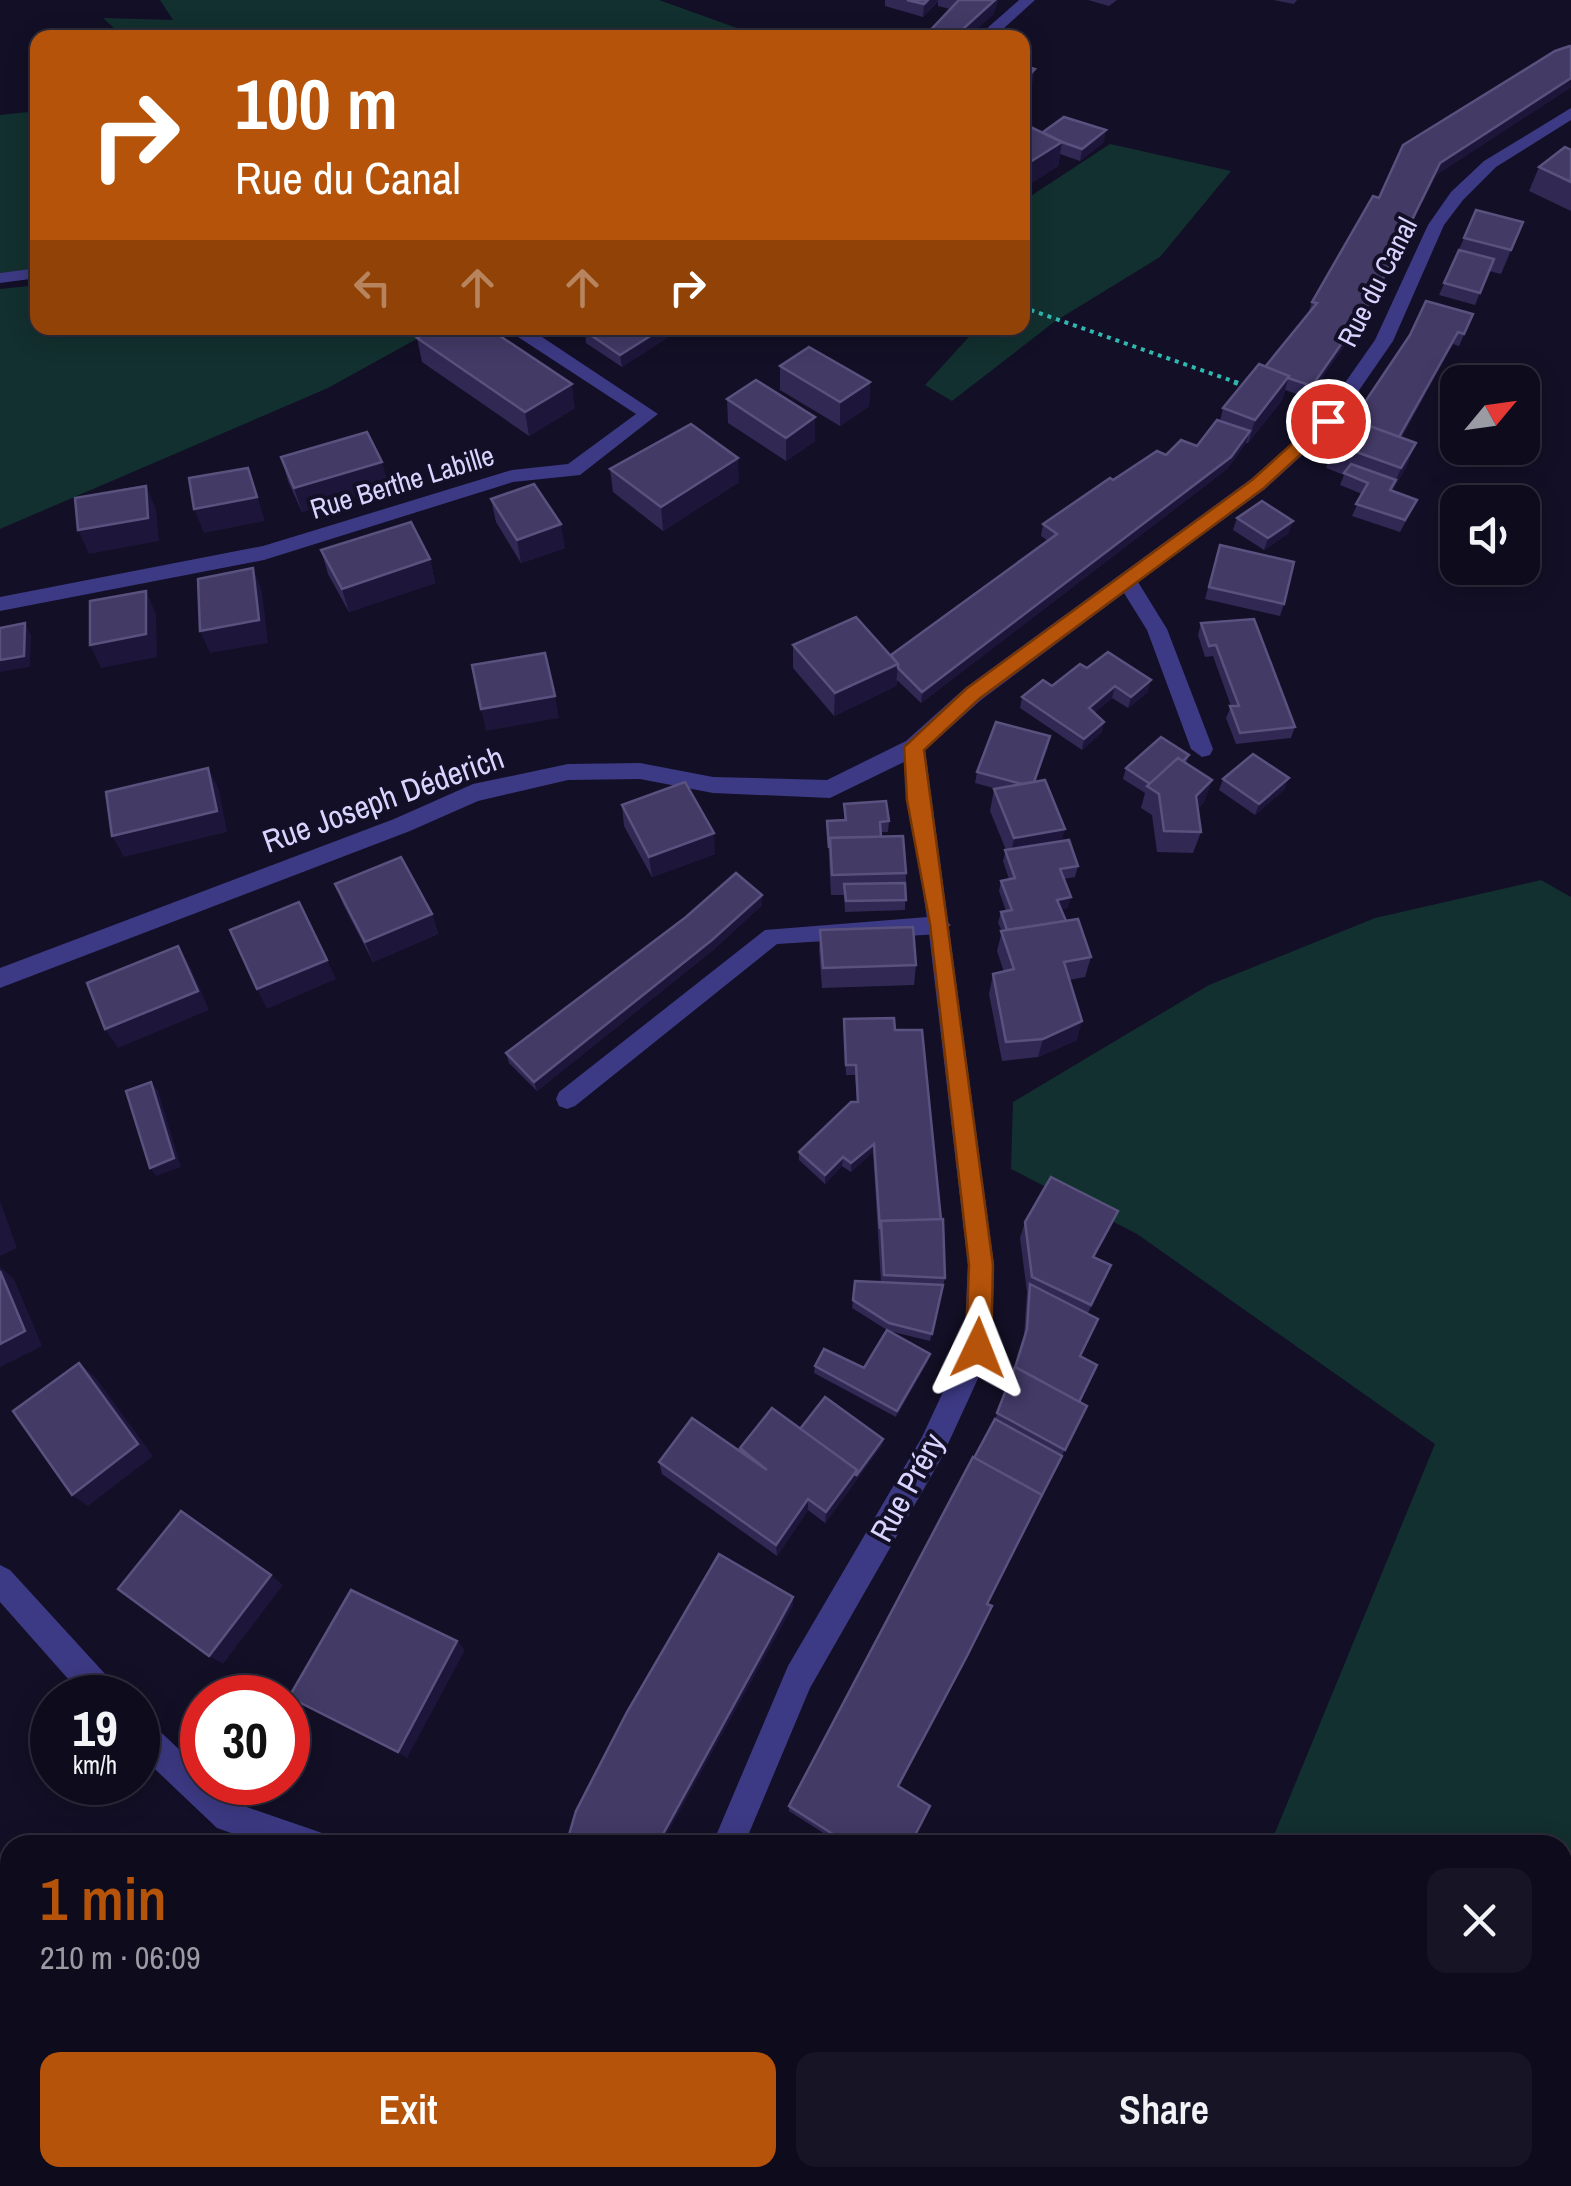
<!DOCTYPE html>
<html lang="en">
<head>
<meta charset="utf-8">
<style>
  :root { --surface:#0e0b1c; --page:#171425; --text:#f1f3f6; --muted:#9b9ba3; --line:#2e2b3b; --accent:#b45309 }
  body { margin:0; font-family:"Archivo Narrow",sans-serif; background:var(--page); color:var(--text); height:100vh; display:flex; flex-direction:column; font-size:38px; white-space:nowrap }
  * { box-sizing:border-box; margin:0 }
  p { font-size:32px; color:var(--muted) }
  .icon { flex:none; width:55px; height:55px; fill:none; stroke:currentColor; stroke-width:2; stroke-linecap:round; stroke-linejoin:round }
  .map { position:relative; flex:1; overflow:hidden }
  .details { position:absolute; left:0px; top:1835px; width:1572px; height:352px; display:flex; flex-direction:column; background:var(--surface); border-radius:30px 30px 0 0; box-shadow:0 5px 25px #0003,0 0 0 2px var(--line) }
  .details>* { flex:none }
  .banner { position:absolute; left:30px; top:30px; width:1000px; height:305px; border-radius:20px; box-shadow:0 5px 25px #0003,0 0 0 2px var(--line); background:#b45309; color:#fff; overflow:hidden }
  .needle { width:65px; rotate:61deg }
  .tools { position:absolute; left:1440px; top:365px; display:grid; gap:20px }
  .tools a { display:grid; place-items:center; width:100px; height:100px; border-radius:20px; background:var(--surface); box-shadow:0 5px 25px #0003,0 0 0 2px var(--line); font-size:50px }
  .speed { position:absolute; left:30px; top:1675px; display:flex; gap:20px; font-size:50px; font-weight:700; text-align:center }
  .speed>* { display:grid; place-content:center; width:130px; height:130px; border-radius:50%; background:var(--surface); box-shadow:0 5px 25px #0003,0 0 0 2px var(--line); line-height:1 }
  .speed small { font-size:25px; font-weight:400 }
  .speed .limit { border:15px solid #d22; background:#fff; color:#111 }
  .pin { position:absolute; display:grid; place-items:center; width:85px; height:85px; color:#fff; margin:-42px; border:5px solid #fff; border-radius:50%; box-shadow:0 2px 10px #0007 }
  .me { position:absolute; width:110px; margin:-55px; rotate:2deg; stroke-linejoin:round; filter:drop-shadow(0 0 8px #0008) }
  .turn { display:flex; align-items:center; gap:35px; height:210px; padding:0 40px; font-size:45px }
  .turn .icon { width:130px; height:130px; stroke-width:2.5 }
  .turn b { display:block; font-size:70px; line-height:85px }
  .lanes { display:flex; align-items:center; height:95px; padding:0 40px; background:#0003; justify-content:center; gap:50px; direction:ltr }
  .lanes .off { opacity:.35 }
  .round { display:grid; place-items:center; flex:none; width:105px; height:105px; border-radius:20px; background:var(--page) }
  .headline { display:flex; align-items:center; justify-content:space-between; height:170px; padding:0 40px }
  h1 { font-size:60px; font-weight:600; line-height:75px; color:var(--accent) }
  .action { display:flex; gap:20px; margin-top:auto; padding:20px 40px }
  .action a { flex:1; height:115px; border-radius:20px; background:var(--accent); color:#fff; font-size:40px; font-weight:600; line-height:115px; text-align:center }
  .action a+a { background:var(--page); color:var(--text) }
  .map>svg:first-child { display:block }
  .green { fill:#12302f }
  .lines { fill:none; stroke-linecap:round; stroke-linejoin:round }
  .path-far1 { stroke:#2fb8b0; stroke-width:4; stroke-dasharray:4 5; stroke-linecap:butt }
  .path { stroke:#2fb8b0; stroke-width:5; stroke-dasharray:4 6; stroke-linecap:butt }
  .lane { fill:#3d3a85; fill-rule:evenodd }
  .street { fill:#3d3a85; fill-rule:evenodd }
  .wall { fill:#312854 }
  .shaded-wall { fill:#1d163a }
  .building { fill:#433a66; stroke:#5a527e; stroke-width:2.5 }
  .route { fill:#b45309; stroke:#753606; stroke-width:2.5 }
  .labels { text-anchor:middle; dominant-baseline:central; stroke-width:8; stroke-linejoin:round; paint-order:stroke }
  .far-street-label { font-size:28px; fill:#d9d4ff; stroke:#130f26 }
  .street-label { font-size:32px; fill:#d9d4ff; stroke:#130f26 }
</style>
</head>
<body>
<div class="map">
<svg width="1571" height="2186" viewBox="0 0 1571 2186">
  <rect width="100%" height="100%" fill="#130f26"/>
  <g class="green">
    <path d="M160,0H659L762,37L125,38L103,18L173,20Z"/>
    <path d="M37,111V269L0,273V115Z"/>
    <path d="M1110,144L1231,171L1160,257L1054,322L952,401L925,385L977,328H1022L1023,201Z"/>
    <path d="M37,285L38,328H470L431,331L328,388L0,529V289Z"/>
    <path d="M1541,880L1571,897V2186H1049L1032,2178H1562V1845H1270L1435,1444L1137,1234L1011,1169L1013,1102L1209,985L1375,918Z"/>
    <path d="M10,2106V2178H381L385,2186H0V2108Z"/>
    <path d="M576,2178H919L933,2186H570Z"/>
  </g>
  <g class="lines">
    <path class="path-far1" d="M1022,307L1241,384"/>
    <path class="path" d="M1234,382L1248,387"/>
    <g class="lane">
      <path d="M940,916L951,925L940,934L777,944L575,1106L567,1109L559,1106L556,1099L559,1092L765,930Z"/>
      <path d="M454,2178H496L493,2186H450Z"/>
    </g>
    <g class="street">
      <path d="M1019,0H1035L993,38H976Z"/>
      <path d="M1571,108V120L1496,167L1463,200L1444,225L1393,341L1335,425L1265,489L1138,582L1167,629L1213,749L1210,755L1202,757L1191,749L1147,630L1124,593L981,700L925,750L994,1265L992,1348L942,1457L810,1688L744,1845H712L788,1666L922,1437L964,1347L968,1265L928,925L904,762L830,798L713,793L640,779L568,780L478,801L410,831L0,988V968L394,819L473,784L568,764L640,763L713,777L827,780L906,741L965,688L1251,479L1321,417L1375,340L1428,225L1451,192L1484,161Z"/>
      <path d="M38,268V278L0,283V273Z"/>
      <path d="M514,328H535L533,331L658,414L580,475L513,482L264,560L0,611V597L263,546L512,470L568,464L636,414L515,335Z"/>
      <path d="M0,1565L10,1570L117,1687L121,1698H85L0,1602Z"/>
      <path d="M138,1717L149,1721L202,1771V1782H214L238,1804L325,1834L330,1845H265L217,1828L138,1753Z"/>
      <path d="M975,2178H1021L1025,2186H979Z"/>
    </g>
  </g>
  <g class="wall">
    <path d="M885,0H998L993,15L950,9L938,6V1L923,17L885,6Z"/>
    <path d="M1088,0H1117L1109,6Z"/>
    <path d="M1273,0H1297L1294,4Z"/>
    <path d="M1571,47V87L1436,175L1369,310L1308,398L1285,390L1282,400L1248,443H1246L1227,469L921,703L897,680L896,686L834,716L793,668V645L891,655L1048,541L1041,536L1043,524L1113,480L1166,455L1197,446L1220,421L1223,408L1265,367L1308,314L1312,302L1379,198Z"/>
    <path d="M1022,123L1043,132L1104,142L1080,161L1060,154L1058,166L1022,189Z"/>
    <path d="M1571,150V211L1529,191L1539,167Z"/>
    <path d="M1523,222L1501,274L1489,271L1475,305L1439,295L1464,238Z"/>
    <path d="M1473,314L1459,346L1453,344L1401,438L1416,443L1406,467L1392,491L1411,512L1400,532L1352,516L1362,494L1340,485L1344,475L1326,468L1334,444Z"/>
    <path d="M590,328H682L622,367L586,343L585,331Z"/>
    <path d="M417,338L575,408L529,436L422,362Z"/>
    <path d="M780,366L870,382L869,406L840,426L780,390Z"/>
    <path d="M727,399L815,417V441L786,461L728,423Z"/>
    <path d="M281,457L389,486L302,512L288,481Z"/>
    <path d="M610,469L739,482L663,531L613,492Z"/>
    <path d="M491,499L565,548L521,563L496,522Z"/>
    <path d="M1237,518L1289,533L1264,550L1233,530Z"/>
    <path d="M1220,545L1284,604L1280,616L1205,599Z"/>
    <path d="M321,550L430,559L435,583L349,612L328,574Z"/>
    <path d="M1201,623L1295,727L1291,738L1236,744L1226,718L1231,706L1213,656L1205,657L1198,635Z"/>
    <path d="M1087,668L1148,692L1128,708L1112,698L1094,713L1104,722L1101,733L1082,750L1020,708L1022,697L1052,686Z"/>
    <path d="M1048,747L1035,782L1062,841L1078,866L1075,877L1064,879L1068,908L1061,909L1066,921L1091,957L1085,977L1069,980L1077,1040L1038,1057L1002,1061L989,994L993,974L1004,972L997,951L1002,931L998,923L1001,912L1006,911L999,891L1001,881L1009,879L1003,861L1006,850L990,811L994,789H997L975,783L977,772Z"/>
    <path d="M1189,755L1186,764L1212,780L1204,802L1198,808L1201,832L1193,853L1157,852L1152,815L1141,808L1145,793L1123,779L1126,768Z"/>
    <path d="M1223,779L1285,789L1255,815L1219,790Z"/>
    <path d="M844,804L889,821L888,832H880L881,837L906,873L905,910L845,912L844,895H831L827,821L844,820Z"/>
    <path d="M622,805L715,854L652,877L624,826Z"/>
    <path d="M335,884L432,914L438,934L373,962L343,904Z"/>
    <path d="M762,895V905L713,950L537,1091L509,1063L506,1053Z"/>
    <path d="M820,930L916,965L914,985L822,988L819,950Z"/>
    <path d="M844,1019L895,1030L945,1278L930,1341L889,1331L928,1361L896,1417L814,1373L815,1366L864,1368L887,1330L852,1308L853,1300L881,1282L873,1152L851,1172L842,1166L825,1184L799,1160V1152L857,1102L855,1075H846Z"/>
    <path d="M1025,1222L1111,1227L1094,1258L1111,1265L1088,1313L1080,1356L1079,1402L1087,1406L987,1604L898,1786L910,1845H842L789,1811V1806L995,1419L1012,1376L1024,1336L1027,1292L1020,1238Z"/>
    <path d="M800,1429L883,1439L882,1445L825,1523L808,1510L777,1556L662,1474L659,1462L741,1452L740,1448Z"/>
  </g>
  <g class="shaded-wall">
    <path d="M928,0H938L923,17L924,4Z"/>
    <path d="M995,0H998L993,15L967,38H953Z"/>
    <path d="M1035,69L1033,81L1022,92V82Z"/>
    <path d="M1571,78V87L1436,175L1369,310L1308,398L1312,386L1440,163Z"/>
    <path d="M1106,130L1104,142L1080,161L1082,149Z"/>
    <path d="M1062,142L1058,166L1022,189V167Z"/>
    <path d="M663,328H682L622,367L620,355Z"/>
    <path d="M1458,332L1453,344L1388,460L1393,448Z"/>
    <path d="M1289,376L1282,400L1248,443L1255,420Z"/>
    <path d="M870,382L869,406L840,426V402Z"/>
    <path d="M572,384L575,408L529,436L525,412Z"/>
    <path d="M815,417V441L786,461V438Z"/>
    <path d="M1250,431L1246,443L1227,469L921,703L922,692Z"/>
    <path d="M1416,443L1406,467L1391,492L1401,468Z"/>
    <path d="M738,458L739,482L663,531L661,507Z"/>
    <path d="M382,462L389,486L302,512L294,488Z"/>
    <path d="M248,468L265,521L204,533L194,509Z"/>
    <path d="M146,486L156,509L159,541L89,554L78,530Z"/>
    <path d="M1293,521L1289,533L1264,550L1268,538Z"/>
    <path d="M561,524L565,548L521,563L517,540Z"/>
    <path d="M430,559L435,583L349,612L342,589Z"/>
    <path d="M253,568L262,592L268,643L210,653L200,631Z"/>
    <path d="M146,591L156,614L157,657L101,668L90,645Z"/>
    <path d="M25,623L31,635L30,667L0,672V660Z"/>
    <path d="M898,664L896,686L834,716L835,693Z"/>
    <path d="M1151,680L1148,692L1128,708L1131,697Z"/>
    <path d="M1115,686L1112,698L1086,720L1089,708Z"/>
    <path d="M555,696L559,718L486,731L481,709Z"/>
    <path d="M1104,722L1101,733L1082,750L1084,739Z"/>
    <path d="M1050,736L1048,747L1030,798L1032,787Z"/>
    <path d="M208,768L219,790L227,832L124,857L112,836Z"/>
    <path d="M1289,778L1285,789L1255,815L1259,804Z"/>
    <path d="M1212,780L1204,802L1189,817L1196,796Z"/>
    <path d="M1065,829L1060,850L1010,859L1014,838Z"/>
    <path d="M714,833L715,854L652,877L649,857Z"/>
    <path d="M762,895V905L713,950L537,1091L534,1082Z"/>
    <path d="M1071,897L1068,908L1055,910L1057,900Z"/>
    <path d="M432,914L438,934L373,962L365,942Z"/>
    <path d="M178,946L190,966L209,1010L118,1048L105,1029Z"/>
    <path d="M327,960L336,979L267,1009L257,989Z"/>
    <path d="M1082,1021L1077,1040L1038,1057L1043,1039Z"/>
    <path d="M151,1082L158,1091L181,1167L156,1176L150,1168Z"/>
    <path d="M874,1144L873,1152L851,1172V1163Z"/>
    <path d="M843,1157L842,1166L825,1184V1175Z"/>
    <path d="M0,1201L17,1248L0,1256Z"/>
    <path d="M1118,1211L1111,1227L1086,1273L1093,1257Z"/>
    <path d="M0,1267L14,1279L42,1346L0,1367Z"/>
    <path d="M930,1354L928,1361L896,1417L897,1411Z"/>
    <path d="M79,1363L95,1377L153,1456L88,1506L72,1495Z"/>
    <path d="M883,1439L882,1445L825,1523L826,1512L857,1470Z"/>
    <path d="M808,1499V1510L777,1556L776,1545Z"/>
    <path d="M271,1575L283,1585L223,1664L209,1656Z"/>
    <path d="M793,1597V1606L661,1845H657Z"/>
    <path d="M457,1641L465,1650L407,1758L398,1752Z"/>
  </g>
  <g class="building">
    <path d="M907,0H928L924,4Z"/>
    <path d="M959,0H995L953,38H923Z"/>
    <path d="M1570,46L1571,47V78L1440,163L1374,297L1312,386L1288,378L1289,376L1265,367L1317,303L1312,302L1373,196L1379,198L1403,145L1555,51Z"/>
    <path d="M1022,65L1035,69L1022,82Z"/>
    <path d="M1064,117L1106,130L1082,149L1062,142L1043,132Z"/>
    <path d="M1022,123L1062,142L1022,167Z"/>
    <path d="M1565,147L1571,150V182L1539,167Z"/>
    <path d="M1476,210L1523,222L1511,250L1464,238Z"/>
    <path d="M1459,250L1494,259L1480,293L1444,283Z"/>
    <path d="M1426,301L1473,314L1464,334L1458,332L1399,437L1353,420L1410,335Z"/>
    <path d="M436,328H488L572,384L525,412L417,338Z"/>
    <path d="M590,328H663L620,355L585,331Z"/>
    <path d="M809,347L870,382L840,402L780,366Z"/>
    <path d="M1259,364L1289,376L1255,420L1223,408Z"/>
    <path d="M756,380L815,417L786,438L727,399Z"/>
    <path d="M1350,419L1416,443L1401,468L1334,444Z"/>
    <path d="M1217,420L1250,431L1231,457L922,692L898,668V664L891,655L1057,534L1043,524L1110,478L1113,480L1157,451L1166,455L1181,440L1197,446Z"/>
    <path d="M691,424L738,458L661,507L610,469Z"/>
    <path d="M367,432L382,462L294,488L281,457Z"/>
    <path d="M1351,464L1396,480L1390,490L1417,500L1405,520L1356,504L1368,483L1344,473Z"/>
    <path d="M248,468L257,497L194,509L189,478Z"/>
    <path d="M534,484L561,524L517,540L491,499Z"/>
    <path d="M146,486L148,518L78,530L75,498Z"/>
    <path d="M1262,501L1293,521L1268,538L1237,518Z"/>
    <path d="M411,522L430,559L342,589L321,550Z"/>
    <path d="M1220,545L1294,562L1284,604L1209,587Z"/>
    <path d="M253,568L259,620L200,631L198,579Z"/>
    <path d="M146,591V634L90,645V601Z"/>
    <path d="M856,617L898,664L835,693L793,645Z"/>
    <path d="M1254,619L1295,727L1240,733L1230,706H1239L1216,645L1209,646L1201,623Z"/>
    <path d="M25,623L24,656L0,660V628Z"/>
    <path d="M1108,652L1151,680L1131,697L1115,686L1089,708L1104,722L1084,739L1022,697L1043,680L1052,686L1080,664L1087,668Z"/>
    <path d="M545,653L555,696L481,709L472,665Z"/>
    <path d="M996,722L1050,736L1034,782L1022,784L977,772Z"/>
    <path d="M1161,737L1189,755L1182,762L1178,758L1150,784L1126,768Z"/>
    <path d="M1253,754L1289,778L1259,804L1223,779Z"/>
    <path d="M1178,758L1212,780L1196,796L1201,832L1164,831L1159,794L1147,786Z"/>
    <path d="M208,768L217,811L112,836L106,792Z"/>
    <path d="M1045,780L1065,829L1014,838L994,789Z"/>
    <path d="M685,782L714,833L649,857L622,805Z"/>
    <path d="M886,801L889,821L880,822L881,837L830,838L829,848L827,821L846,820L844,804Z"/>
    <path d="M903,836L906,873L832,875L830,838Z"/>
    <path d="M1069,840L1078,866L1060,869L1071,897L1057,900L1066,921L1007,930L1001,912L1012,910L1001,881L1015,878L1005,850Z"/>
    <path d="M401,857L432,914L365,942L335,884Z"/>
    <path d="M736,873L762,895L712,940L534,1082L506,1053L686,917Z"/>
    <path d="M905,883L906,900L846,901L844,884Z"/>
    <path d="M299,902L327,960L257,989L230,930Z"/>
    <path d="M1078,919L1091,957L1064,962L1082,1021L1043,1039L1006,1042L993,974L1014,969L1001,931Z"/>
    <path d="M913,927L916,965L823,968L820,930Z"/>
    <path d="M178,946L198,991L105,1029L87,983Z"/>
    <path d="M894,1018L895,1030H922L941,1220L881,1221L880,1229L874,1144L851,1163L843,1157L825,1175L799,1152L851,1102H858L856,1065H846L844,1019Z"/>
    <path d="M151,1082L174,1158L150,1168L126,1091Z"/>
    <path d="M1051,1177L1118,1211L1093,1257L1111,1265L1091,1305L1032,1277L1025,1222Z"/>
    <path d="M943,1219L945,1278L884,1275L881,1221Z"/>
    <path d="M0,1271L25,1331L0,1344Z"/>
    <path d="M855,1281L943,1285L932,1334L889,1323L853,1300Z"/>
    <path d="M1030,1284L1098,1319L1080,1356L1097,1365L1079,1402L1015,1367L1014,1371L1027,1329Z"/>
    <path d="M887,1330L930,1354L897,1411L815,1366L824,1349L864,1368Z"/>
    <path d="M79,1363L138,1444L72,1495L13,1411Z"/>
    <path d="M1015,1367L1087,1406L1065,1450L997,1413Z"/>
    <path d="M825,1397L883,1439L856,1476L857,1470L800,1429Z"/>
    <path d="M772,1408L857,1470L826,1512L808,1499L776,1545L659,1462L692,1418L767,1470L740,1448Z"/>
    <path d="M995,1419L1062,1456L1042,1495L974,1458Z"/>
    <path d="M973,1457L1042,1495L987,1604L992,1606L967,1656L898,1786L930,1806L910,1845H850L789,1806Z"/>
    <path d="M181,1511L271,1575L209,1656L118,1589Z"/>
    <path d="M719,1554L793,1597L657,1845H566L576,1811L627,1712Z"/>
    <path d="M351,1590L457,1641L398,1752L289,1697Z"/>
    <rect x="0" y="1895" width="10" height="30"/>
    <path d="M381,2178H421L408,2186H384Z"/>
  </g>
  <path class="route" d="M1322,417L1337,421L1264,488L979,699L924,750L993,1265L991,1348L987,1356L978,1360L969,1356L966,1348L969,1265L930,924L907,800L904,747L966,689L1252,480Z"/>
  <g class="labels">
    <g class="far-street-label">
      <text transform="translate(1377 282) rotate(-63)">Rue du Canal</text>
      <text transform="translate(402 482) rotate(-17)">Rue Berthe Labille</text>
    </g>
    <g class="street-label">
      <text transform="translate(383 799) rotate(-20)">Rue Joseph Déderich</text>
      <text transform="translate(907 1487) rotate(-61)">Rue Préry</text>
    </g>
  </g>
</svg>
<div class="tools">
<a><svg class="needle" viewBox="-14 -14 28 28"><path d="M0-13l5 13h-10z" fill="#e53935"/><path d="M0 13l5-13h-10z" fill="#9b9ba3"/></svg></a>
<a><svg class="icon" aria-label="sound" viewBox="0 0 24 24"><path d="M4 9h4l5-4v14l-5-4H4zM17 9q2 3 0 6"/></svg></a>
</div>
<div class="speed"><div>19<small>km/h</small></div><div class="limit">30</div></div>
<div class="pin" style="left:1328px;top:421px;background:#d93025"><svg class="icon" aria-label="arrive" viewBox="0 0 24 24"><path d="M6 21V4h12l-3 4 3 4H6"/></svg></div>
<svg class="me" style="left:978px;top:1348px" viewBox="-20 -20 40 40"><path d="M0-17L14 15 0 8-14 15z" fill="#b45309" stroke="#fff" stroke-width="4"/></svg>
<div class="banner">
<div class="turn"><svg class="icon" aria-label="right" viewBox="0 0 24 24"><path d="M7 20v-9h11M14 6l5 5-5 5"/></svg><div><b>100 m</b>Rue du Canal</div></div>
<div class="lanes"><svg class="icon off" aria-label="left" viewBox="0 0 24 24"><path d="M17 20v-9H6M10 6l-5 5 5 5"/></svg><svg class="icon off" aria-label="ahead" viewBox="0 0 24 24"><path d="M12 20V5M6 11l6-6 6 6"/></svg><svg class="icon off" aria-label="ahead" viewBox="0 0 24 24"><path d="M12 20V5M6 11l6-6 6 6"/></svg><svg class="icon" aria-label="right" viewBox="0 0 24 24"><path d="M7 20v-9h11M14 6l5 5-5 5"/></svg></div>
</div>
<section class="details">
<div class="headline"><div><h1>1 min</h1><p>210 m · 06:09</p></div><a class="round"><svg class="icon" aria-label="close" viewBox="0 0 24 24"><path d="M6 6l12 12M18 6L6 18"/></svg></a></div>
<div class="action"><a>Exit</a><a>Share</a></div>
</section>
</div>
</body>
</html>
